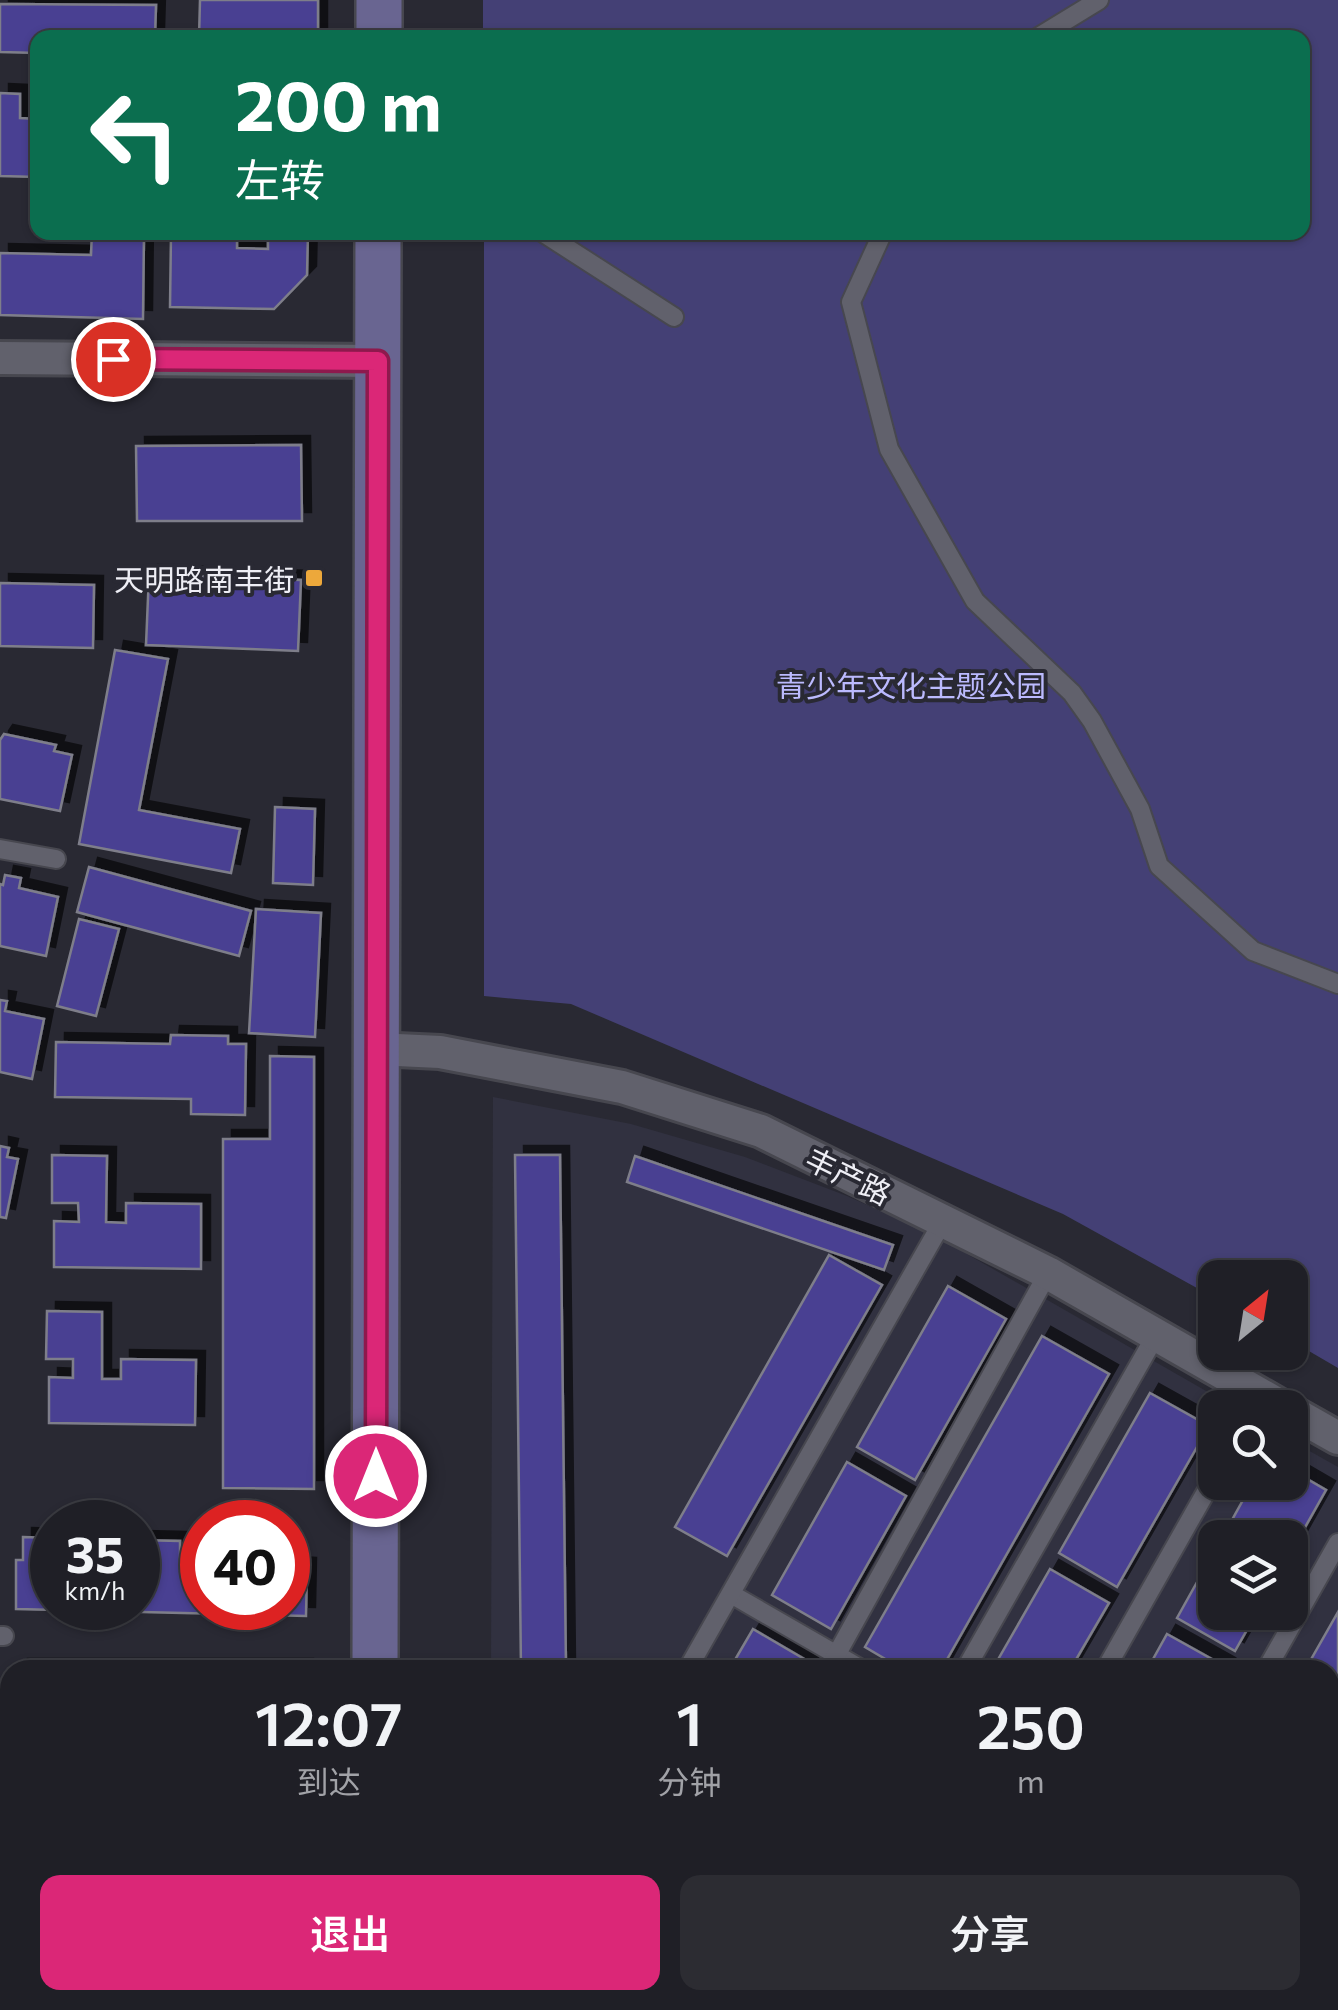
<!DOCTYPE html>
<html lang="zh">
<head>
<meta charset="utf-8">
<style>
  :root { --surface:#1f1f26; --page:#2c2c32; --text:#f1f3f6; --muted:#a1a2a7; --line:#3c3d43; --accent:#db2777 }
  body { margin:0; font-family:Commissioner,"Noto Sans SC",sans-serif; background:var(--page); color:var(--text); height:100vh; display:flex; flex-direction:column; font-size:38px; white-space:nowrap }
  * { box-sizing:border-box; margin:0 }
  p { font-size:32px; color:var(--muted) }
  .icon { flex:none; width:55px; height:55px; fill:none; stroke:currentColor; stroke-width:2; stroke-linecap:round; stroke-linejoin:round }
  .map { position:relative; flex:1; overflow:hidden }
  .drawer { position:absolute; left:0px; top:1660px; width:1340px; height:350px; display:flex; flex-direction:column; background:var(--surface); border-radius:30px 30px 0 0; box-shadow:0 2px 8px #0004,0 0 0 2px var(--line) }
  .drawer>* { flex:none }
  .guide { position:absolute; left:30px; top:30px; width:1280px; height:210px; border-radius:20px; box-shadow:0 2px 8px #0004,0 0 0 2px var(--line); background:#0b6e4f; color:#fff; overflow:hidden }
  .needle { width:65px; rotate:30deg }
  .buttons { position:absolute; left:1198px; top:1260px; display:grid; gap:20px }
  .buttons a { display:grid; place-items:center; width:110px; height:110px; border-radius:20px; background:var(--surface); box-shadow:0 2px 8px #0004,0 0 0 2px var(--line); font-size:50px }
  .speed { position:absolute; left:30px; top:1500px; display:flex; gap:20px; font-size:50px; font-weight:700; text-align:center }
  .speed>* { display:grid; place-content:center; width:130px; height:130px; border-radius:50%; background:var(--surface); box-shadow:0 2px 8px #0004,0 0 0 2px var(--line); line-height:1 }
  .speed small { font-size:25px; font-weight:400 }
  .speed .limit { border:15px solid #d22; background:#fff; color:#111 }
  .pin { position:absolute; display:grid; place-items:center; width:85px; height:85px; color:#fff; margin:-42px; border:5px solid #fff; border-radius:50%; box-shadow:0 2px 10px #0007 }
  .me { position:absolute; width:110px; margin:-55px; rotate:0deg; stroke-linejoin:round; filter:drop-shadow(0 0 8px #0008) }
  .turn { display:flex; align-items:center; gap:35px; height:210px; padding:0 40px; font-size:45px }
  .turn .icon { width:130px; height:130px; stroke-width:2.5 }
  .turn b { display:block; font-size:70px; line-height:85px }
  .eta { display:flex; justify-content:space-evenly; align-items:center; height:170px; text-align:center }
  .eta b { font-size:60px; font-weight:600; line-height:70px }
  .primary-button { display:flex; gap:20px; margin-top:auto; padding:20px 40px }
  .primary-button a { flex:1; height:115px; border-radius:20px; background:var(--accent); color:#fff; font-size:40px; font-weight:600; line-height:115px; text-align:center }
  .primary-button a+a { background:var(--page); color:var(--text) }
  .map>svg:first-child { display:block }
  .built { fill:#313140; fill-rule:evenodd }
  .green { fill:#444075 }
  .building { fill:#4a4192; stroke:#7e7e8a; stroke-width:2.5; filter:url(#shadow) }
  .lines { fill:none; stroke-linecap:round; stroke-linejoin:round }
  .lane-casing { stroke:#47474f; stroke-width:22 }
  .street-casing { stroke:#47474f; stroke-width:38 }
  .secondary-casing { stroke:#47474f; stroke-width:50 }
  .lane { stroke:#61616c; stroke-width:18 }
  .street { stroke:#61616c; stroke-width:32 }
  .secondary { stroke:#696591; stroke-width:45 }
  .route-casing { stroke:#8e194d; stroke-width:25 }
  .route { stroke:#db2777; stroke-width:18 }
  .poi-dot { fill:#eda83b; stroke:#292933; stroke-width:4 }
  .labels { text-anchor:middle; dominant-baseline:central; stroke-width:8; stroke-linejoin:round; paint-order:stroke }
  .poi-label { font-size:30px; fill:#eeeef5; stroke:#292933; text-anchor:end }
  .park-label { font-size:30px; fill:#bbbafe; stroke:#292933 }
  .street-label { font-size:30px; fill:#eeeef5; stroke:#292933 }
</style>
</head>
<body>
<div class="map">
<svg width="1338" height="2010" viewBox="0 0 1338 2010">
  <defs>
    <filter id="shadow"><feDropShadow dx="9" dy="-9" stdDeviation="0" flood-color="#0009"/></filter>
  </defs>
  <rect width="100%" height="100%" fill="#292933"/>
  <path class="built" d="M493,1097L631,1124L745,1157L847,1196L932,1234L1234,1407L1215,1408V1482H1290V1440L1338,1467V2010H490V2000H1330V1670H491ZM1215,1538H1290V1612H1215Z"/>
  <path class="green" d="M483,0H1338V1368L1290,1340V1278H1215V1298L1063,1214L571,1004L484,996V233L1302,232V38H483Z"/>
  <g class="building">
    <path d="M200,0H318V38H199Z"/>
    <path d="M0,4L156,5L155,38H38V53L0,52Z"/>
    <path d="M0,93L20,94V118L38,119V177L0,176Z"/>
    <path d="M92,232H144L143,319L0,315V253L91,255Z"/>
    <path d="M268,232H308L307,275L274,309L170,307L171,234L237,235V248L268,249Z"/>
    <path d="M301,445L302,521H137L136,446Z"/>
    <path d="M149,574L301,580L298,651L146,645Z"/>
    <path d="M0,583L94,585L93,648L0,646Z"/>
    <path d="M115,650L168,659L139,810L240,829L231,873L79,844Z"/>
    <path d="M4,734L56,745L54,751L72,755L60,811L0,799V740Z"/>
    <path d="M275,807L315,809L313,885L273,883Z"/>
    <path d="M89,867L251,911L239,956L77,912Z"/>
    <path d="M5,875L21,878L19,888L58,897L46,956L0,946V884L3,885Z"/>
    <path d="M256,909L321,913L315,1037L249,1033Z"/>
    <path d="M79,919L119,929L96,1016L57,1006Z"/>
    <path d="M0,1000L7,1001L5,1011L44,1019L32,1079L0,1072Z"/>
    <path d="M171,1035L228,1036V1044H246L245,1115L191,1114V1099L55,1097L56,1042L170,1044Z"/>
    <path d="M270,1056L314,1057V1489L223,1488V1139H270Z"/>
    <path d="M0,1146L9,1148L7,1157L18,1159L6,1218L0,1217Z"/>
    <path d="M52,1155L107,1156L106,1222L126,1223V1203L201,1204V1269L54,1267V1221L79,1222L78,1203H52Z"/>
    <path d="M515,1155H560L566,1670H521Z"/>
    <path d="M635,1156L893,1245L884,1270L627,1182Z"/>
    <path d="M829,1255L882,1285L727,1556L675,1527Z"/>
    <path d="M948,1286L1006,1319L915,1480L857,1447Z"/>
    <path d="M47,1311L102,1312V1379H121V1359L196,1360L195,1425L49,1423V1377L73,1378V1359H46Z"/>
    <path d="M1042,1336L1109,1374L941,1670H904L865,1647Z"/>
    <path d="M1150,1393L1209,1426L1117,1587L1059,1553Z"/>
    <path d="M847,1462L906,1496L831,1629L772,1595Z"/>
    <path d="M1290,1469L1326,1490L1290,1554V1538H1222L1253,1482H1290Z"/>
    <path d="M23,1537L52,1538V1608H138V1540L180,1541V1564H192V1542H202V1608H288V1544H292V1566L307,1567L306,1616L16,1609V1560H23Z"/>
    <path d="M1215,1550V1612H1257L1235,1651L1177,1618Z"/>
    <path d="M1050,1569L1109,1603L1070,1670H992Z"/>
    <path d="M1338,1612V1710L1330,1705V1670H1305Z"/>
    <path d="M753,1629L811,1663L807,1670H729Z"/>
    <path d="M1167,1634L1226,1667L1224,1670H1147Z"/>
    <rect x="19" y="1668" width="285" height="2"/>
    <path d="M1330,1726L1338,1731V1749L1330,1763Z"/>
    <path d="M1338,1822V1872L1330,1867V1836Z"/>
    <path d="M1330,1915L1338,1919V2010H1316L1299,2000H1330Z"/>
    <path d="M0,1983H10V2000H71V2010H0Z"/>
    <rect x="71" y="2000" width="151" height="10"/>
    <path d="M696,2000H753L748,2010H713Z"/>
    <path d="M805,2000H882L877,2010H799Z"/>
    <path d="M1117,2000H1195L1190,2010H1112Z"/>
  </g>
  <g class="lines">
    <g class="lane-casing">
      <g id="lane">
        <path d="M1037,38L1099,0"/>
        <path d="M542,232L674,317"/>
        <path d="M883,232L851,302L889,449L975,601L1072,693L1092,721L1140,809L1159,866L1253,951L1338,984"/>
        <path d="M0,849L56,859"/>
        <path d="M731,1594L863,1670"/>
        <path d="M0,1636H4"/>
        <path d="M687,1670L943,1221"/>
        <path d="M828,1670L1048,1273"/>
        <path d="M965,1670L1156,1335"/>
        <path d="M1105,1670L1215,1476"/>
        <path d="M1266,1670L1338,1543"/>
        <path d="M1330,1805L1338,1791"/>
        <path d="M1009,2000L1027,2010"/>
        <path d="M640,2010L645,2000"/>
        <path d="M772,2010L778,2000"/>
        <path d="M911,2010L917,2000"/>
        <path d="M1072,2010L1078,2000"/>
        <path d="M1213,2010L1219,2000"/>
      </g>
    </g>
    <g class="street-casing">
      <g id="street">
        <path d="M0,358L378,361"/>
        <path d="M376,1049L440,1052L622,1087L761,1131L1048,1273L1284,1408"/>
        <path d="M1290,1411L1338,1438"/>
      </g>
    </g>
    <g class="secondary-casing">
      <g id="secondary">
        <path d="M379,38V0"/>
        <path d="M375,1670L378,232"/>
        <path d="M374,2010V2000"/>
      </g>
    </g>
    <use href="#lane" class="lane"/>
    <use href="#street" class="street"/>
    <use href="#secondary" class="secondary"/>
  </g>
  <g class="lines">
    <g class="route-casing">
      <path id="route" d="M113,359L378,361L376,1476"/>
    </g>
    <use href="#route" class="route"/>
  </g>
  <rect class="poi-dot" x="304" y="568" width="20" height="20" rx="5"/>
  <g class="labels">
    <g class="poi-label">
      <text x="294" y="578">天明路南丰街</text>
    </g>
    <g class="park-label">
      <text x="911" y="684">青少年文化主题公园</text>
    </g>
    <g class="street-label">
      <text transform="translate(849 1175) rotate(26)">丰产路</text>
    </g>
  </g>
</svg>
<div class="buttons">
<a><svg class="needle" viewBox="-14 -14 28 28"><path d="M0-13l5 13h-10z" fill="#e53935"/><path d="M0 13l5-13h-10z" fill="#a1a2a7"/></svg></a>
<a><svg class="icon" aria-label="search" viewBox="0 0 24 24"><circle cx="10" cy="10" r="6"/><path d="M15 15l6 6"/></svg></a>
<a><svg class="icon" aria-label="layers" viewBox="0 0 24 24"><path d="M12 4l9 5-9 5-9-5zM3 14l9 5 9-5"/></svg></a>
</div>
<div class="speed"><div>35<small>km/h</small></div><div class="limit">40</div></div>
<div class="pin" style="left:113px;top:359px;background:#d93025"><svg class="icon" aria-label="arrive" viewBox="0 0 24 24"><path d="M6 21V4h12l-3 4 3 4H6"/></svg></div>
<svg class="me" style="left:376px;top:1476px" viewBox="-20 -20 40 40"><circle r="17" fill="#db2777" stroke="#fff" stroke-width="3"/><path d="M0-11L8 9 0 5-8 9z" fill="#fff"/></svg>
<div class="guide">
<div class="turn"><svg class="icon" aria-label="left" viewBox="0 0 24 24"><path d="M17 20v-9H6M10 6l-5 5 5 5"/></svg><div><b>200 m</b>左转</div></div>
</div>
<section class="drawer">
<div class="eta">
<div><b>12:07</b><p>到达</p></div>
<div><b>1</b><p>分钟</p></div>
<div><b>250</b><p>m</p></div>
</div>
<div class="primary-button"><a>退出</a><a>分享</a></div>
</section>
</div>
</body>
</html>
